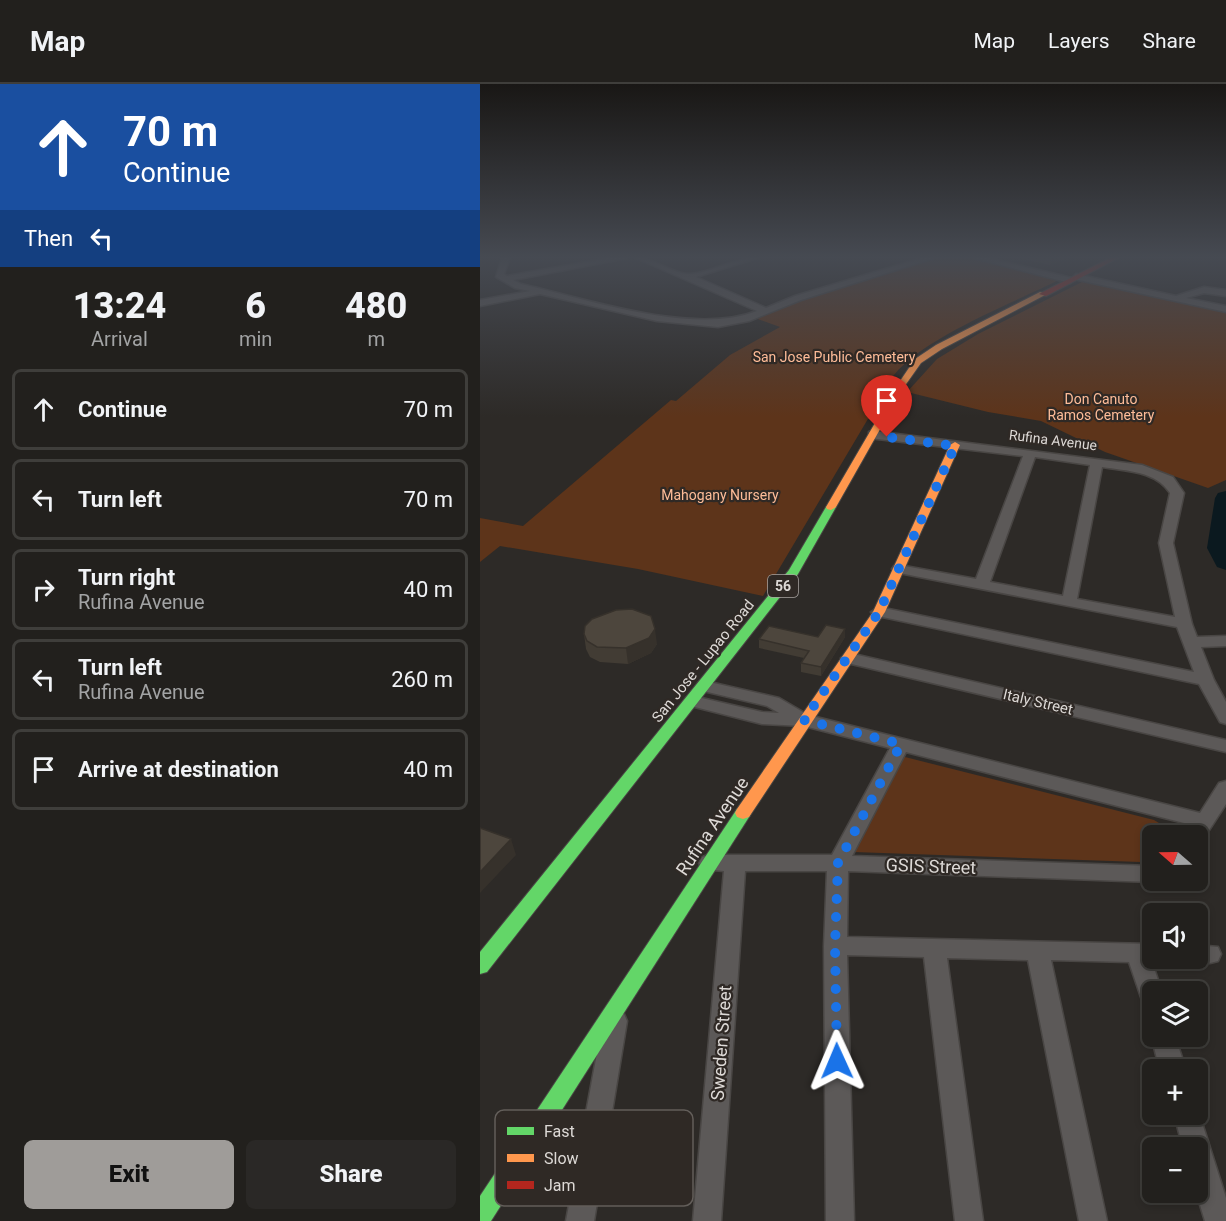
<!DOCTYPE html>
<html lang="en">
<head>
<meta charset="utf-8">
<style>
  :root { --surface:#22201d; --page:#2a2826; --text:#f1f3f6; --muted:#a2a3a4; --line:#3f3e3b; --accent:#9f9c99 }
  body { margin:0; font-family:Roboto,sans-serif; background:var(--page); color:var(--text); height:100vh; display:flex; flex-direction:column; font-size:22px; white-space:nowrap }
  * { box-sizing:border-box; margin:0 }
  p { font-size:20px; color:var(--muted) }
  .icon { flex:none; width:33px; height:33px; fill:none; stroke:currentColor; stroke-width:2; stroke-linecap:round; stroke-linejoin:round }
  .map { position:relative; flex:1; overflow:hidden }
  .sheet { display:flex; flex-direction:column; background:var(--surface); width:480px }
  .sheet>* { flex:none }
  .hud { background:#1a4fa0; color:#fff; overflow:hidden }
  .needle { width:39px; rotate:290deg }
  .tools { position:absolute; left:662px; top:741px; display:grid; gap:12px }
  .tools a { display:grid; place-items:center; width:66px; height:66px; border-radius:9px; background:var(--surface); box-shadow:0 3px 9px #0003,0 0 0 2px var(--line); font-size:30px }
  .pin { position:absolute; display:grid; place-items:center; width:51px; height:51px; color:#fff; margin:-62px -26px; border-radius:50% 50% 50% 0; rotate:-45deg; box-shadow:0 0 6px #0007 }
  .pin .icon { rotate:45deg }
  .me { position:absolute; width:66px; margin:-33px; rotate:359deg; stroke-linejoin:round; filter:drop-shadow(0 0 4px #0008) }
  .turn { display:flex; align-items:center; gap:21px; height:126px; padding:0 24px; font-size:27px }
  .turn .icon { width:78px; height:78px; stroke-width:2.5 }
  .turn b { display:block; font-size:42px; line-height:51px }
  .then { display:flex; align-items:center; height:57px; padding:0 24px; background:#0003; gap:12px; font-size:22px }
  .eta { display:flex; justify-content:space-evenly; align-items:center; height:102px; text-align:center }
  .eta b { font-size:36px; font-weight:800; line-height:42px }
  .action { display:flex; gap:12px; margin-top:auto; padding:12px 24px }
  .action a { flex:1; height:69px; border-radius:9px; background:var(--accent); color:#111; font-size:24px; font-weight:800; line-height:69px; text-align:center }
  .action a+a { background:var(--page); color:var(--text) }
  ul { padding:0; list-style:none }
  li { display:flex; align-items:center; gap:18px; height:81px; margin:0 12px 9px; padding:0 12px; border:3px solid var(--line); border-radius:9px }
  li div { flex:1 }
  li b { display:block; font-size:22px }
  li em { font-style:normal }
  header { display:flex; align-items:center; gap:36px; box-sizing:border-box; height:84px; padding:0 30px; background:var(--surface); border-bottom:2px solid var(--line) }
  header strong { font-size:28px }
  nav { display:flex; gap:33px; margin-inline-start:auto; font-size:21px }
  main { display:flex; flex:1; min-height:0 }
  .map>svg:first-child { display:block }
  .green { fill:#5d341a }
  .lines { fill:none; stroke-linecap:round; stroke-linejoin:round }
  .river { fill:#0b191f; fill-rule:evenodd }
  .street-casing { stroke:#494644; stroke-width:3 }
  .fast-casing { stroke:#494644; stroke-width:2 }
  .slow-casing { stroke:#494644; stroke-width:2 }
  .jam-casing { stroke:#494644; stroke-width:2 }
  .street { fill:#5c5958; fill-rule:evenodd }
  .fast { fill:#63d668; fill-rule:evenodd }
  .slow { fill:#ff974d; fill-rule:evenodd }
  .jam { fill:#b3261e; fill-rule:evenodd }
  .wall { fill:#423c34 }
  .shaded-wall { fill:#36312b }
  .building { fill:#4d463d; stroke:#36312b; stroke-width:1.5 }
  .route { stroke:#1a73e8; stroke-width:10; stroke-dasharray:0 18 }
  .labels { text-anchor:middle; dominant-baseline:central; stroke-width:4.5; stroke-linejoin:round; paint-order:stroke }
  .far-park-label { font-size:14px; fill:#febc98; stroke:#2f2925 }
  .far-street-label { font-size:14px; fill:#ddd9d6; stroke:#2f2925 }
  .shield { fill:#2f2925; stroke:#a9a4a1; stroke-width:1.5 }
  .shield-label { font-size:14px; font-weight:bold; fill:#ddd9d6 }
  .street-label { font-size:15px; fill:#ddd9d6; stroke:#2f2925 }
  .near-street-label { font-size:18px; fill:#ddd9d6; stroke:#2f2925 }
  .key { fill:#2f2925; stroke:#635e5a; stroke-width:1.5 }
  .key-label { font-size:16px; fill:#ddd9d6 }
</style>
</head>
<body>
<header>
<strong>Map</strong>
<nav><a>Map</a><a>Layers</a><a>Share</a></nav>
</header>
<main>
<section class="sheet">
<div class="hud">
<div class="turn"><svg class="icon" aria-label="ahead" viewBox="0 0 24 24"><path d="M12 20V5M6 11l6-6 6 6"/></svg><div><b>70 m</b>Continue</div></div>
<div class="then">Then<svg class="icon" aria-label="left" viewBox="0 0 24 24"><path d="M17 20v-9H6M10 6l-5 5 5 5"/></svg></div>
</div>
<div class="eta">
<div><b>13:24</b><p>Arrival</p></div>
<div><b>6</b><p>min</p></div>
<div><b>480</b><p>m</p></div>
</div>
<ul>
<li><svg class="icon" aria-label="ahead" viewBox="0 0 24 24"><path d="M12 20V5M6 11l6-6 6 6"/></svg><div><b>Continue</b></div><em>70 m</em></li>
<li><svg class="icon" aria-label="left" viewBox="0 0 24 24"><path d="M17 20v-9H6M10 6l-5 5 5 5"/></svg><div><b>Turn left</b></div><em>70 m</em></li>
<li><svg class="icon" aria-label="right" viewBox="0 0 24 24"><path d="M7 20v-9h11M14 6l5 5-5 5"/></svg><div><b>Turn right</b><p>Rufina Avenue</p></div><em>40 m</em></li>
<li><svg class="icon" aria-label="left" viewBox="0 0 24 24"><path d="M17 20v-9H6M10 6l-5 5 5 5"/></svg><div><b>Turn left</b><p>Rufina Avenue</p></div><em>260 m</em></li>
<li><svg class="icon" aria-label="arrive" viewBox="0 0 24 24"><path d="M6 21V4h12l-3 4 3 4H6"/></svg><div><b>Arrive at destination</b></div><em>40 m</em></li>
</ul>
<div class="action"><a>Exit</a><a>Share</a></div>
</section>
<div class="map">
<svg width="746" height="1137" viewBox="0 0 746 1137">
  <rect width="100%" height="100%" fill="#2d2a27"/>
  <g class="green">
    <path d="M455,174H491L581,195C535,218 444,253 414,291L283,512L158,485L20,462L0,478V434L43,442L191,316L196,317L250,271L300,243L275,234L316,217Z"/>
    <path d="M606,196L746,226V396L728,404L625,368L561,337L508,328L427,308L457,275L498,250Z"/>
    <path d="M421,672L674,736L684,742L685,750L672,752V771L661,778L374,768Z"/>
  </g>
  <g class="lines">
    <path class="river" d="M746,407V486L737,483L727,464L735,414L738,409Z"/>
    <g class="street-casing">
      <g id="street">
        <path d="M22,174H30L24,190L27,192L129,174H147L33,196L41,200C107,215 214,252 277,227L156,174C175,174 193,190 209,190C228,190 253,174 277,174L216,193L286,224L315,212L442,174H454L321,216L269,237L238,243L177,237L60,210L0,222V216L50,207L35,204L16,193Z"/>
        <path d="M494,174H508L592,194L596,190L696,212L724,203L746,206V212L724,209L706,214L746,222V228L594,195L590,199Z"/>
        <path d="M393,347L662,381L693,393L704,409L693,459L712,540L717,553L746,552V562L721,563L734,596L746,618V640L740,638L719,600L393,531L391,528L399,523L714,588L697,543L414,488L412,485L414,482L419,481L496,495L543,372L389,354V348ZM555,373L610,381L583,512L510,498ZM622,383C647,387 676,387 690,409L679,459L695,533L597,515Z"/>
        <path d="M369,569L746,656V668L363,578L361,574Z"/>
        <path d="M225,597L299,614L328,631L720,729L739,699L746,697V720L722,757L717,759V752H705L712,741L426,668L372,772L672,782V796H677L672,798L368,787L367,853L672,860V874H681L672,878L682,908H672V925L664,922L649,878L571,876L627,1137H599L548,876L467,874L503,1137H475L444,873L367,871L374,1137H346L344,862L347,787H265L241,1137H213L244,787L222,785L219,779L222,773L229,771H352L410,664L324,642L282,640L207,621L204,617L207,613L213,612L282,628L299,629L287,622L219,606L216,602L219,598Z"/>
        <path d="M717,861L738,863L741,870L738,877L730,879L709,877L708,874H717Z"/>
        <path d="M135,926L144,930L147,937L114,1137H86L123,937L126,930Z"/>
        <path d="M672,949V952H695L706,986H680L671,952Z"/>
        <path d="M717,1023L746,1114V1137H725L716,1108L717,1064H703L694,1030H717Z"/>
      </g>
    </g>
    <g class="fast-casing">
      <g id="fast">
        <path d="M351,420L356,423L318,490L7,888L0,890V868L309,486L346,423Z"/>
        <path d="M263,723L269,725L271,729L269,733L11,1137H0V1112L257,725Z"/>
      </g>
    </g>
    <g class="slow-casing">
      <g id="slow">
        <path d="M560,208L567,210L462,265L441,279L424,303L356,423L351,426L347,425L346,423L416,303L435,275L456,261Z"/>
        <path d="M475,358L480,361L405,528L269,733L263,735L257,733L255,729L257,725L393,528L470,361Z"/>
      </g>
    </g>
    <g class="jam-casing">
      <path id="jam" d="M630,174H638L566,212L559,210Z"/>
    </g>
    <use href="#street" class="street"/>
    <use href="#fast" class="fast"/>
    <use href="#slow" class="slow"/>
    <use href="#jam" class="jam"/>
  </g>
  <g class="wall">
    <path d="M538,174H587L570,181Z"/>
    <path d="M365,545V553L341,592L321,588V579L324,574L279,564V555L338,553Z"/>
    <path d="M104,550L177,560L171,569L148,580L120,578L110,573L106,565Z"/>
  </g>
  <g class="shaded-wall">
    <path d="M571,174H587L570,181Z"/>
    <path d="M175,545L177,560L171,569L148,580L146,564Z"/>
    <path d="M365,545V553L341,592V583Z"/>
    <path d="M31,755L36,771L0,809V788Z"/>
  </g>
  <g class="building">
    <path d="M152,525L171,532L175,545L169,554L146,564L117,563L107,557L104,550L105,542L112,535L136,526Z"/>
    <path d="M346,541L365,545L341,583L321,579L329,567L279,555L289,542L338,553Z"/>
    <path d="M0,744L31,755L0,788Z"/>
  </g>
  <linearGradient id="sky" x2="0" y2="1"><stop stop-color="#191715"/><stop offset="0.52" stop-color="#464a52"/><stop offset="1" stop-color="#464a52" stop-opacity="0"/></linearGradient>
  <rect width="746" height="333" fill="url(#sky)"/>
  <g class="lines">
    <path class="route" d="M357,977L355,862L358,779L421,660L324,636L399,528L475,362L407,353"/>
  </g>
  <g class="labels">
    <g class="far-park-label">
      <text x="354" y="273">San Jose Public Cemetery</text>
      <text x="621" y="315">Don Canuto<tspan x="621" dy="16">Ramos Cemetery</tspan></text>
      <text x="240" y="411">Mahogany Nursery</text>
    </g>
    <g class="far-street-label">
      <text transform="translate(573 356) rotate(7)">Rufina Avenue</text>
    </g>
    <rect class="shield" x="288" y="491" width="30" height="22" rx="4.5"/>
    <g class="shield-label">
      <text x="303" y="502">56</text>
    </g>
    <g class="street-label">
      <text transform="translate(223 577) rotate(-51)">San Jose - Lupao Road</text>
      <text transform="translate(558 618) rotate(13)">Italy Street</text>
    </g>
    <g class="near-street-label">
      <text transform="translate(232 742) rotate(-56)">Rufina Avenue</text>
      <text transform="translate(451 782) rotate(2)">GSIS Street</text>
      <text transform="translate(241 959) rotate(-86)">Sweden Street</text>
    </g>
  </g>
  <rect x="15" y="1026" width="198" height="96" rx="9" class="key"/>
  <rect x="27" y="1043" width="27" height="8" fill="#63d668"/>
  <rect x="27" y="1070" width="27" height="8" fill="#ff974d"/>
  <rect x="27" y="1097" width="27" height="8" fill="#b3261e"/>
  <g class="key-label">
    <text x="64" y="1053">Fast</text>
    <text x="64" y="1080">Slow</text>
    <text x="64" y="1107">Jam</text>
  </g>
</svg>
<div class="tools">
<a><svg class="needle" viewBox="-14 -14 28 28"><path d="M0-13l5 13h-10z" fill="#e53935"/><path d="M0 13l5-13h-10z" fill="#a2a3a4"/></svg></a>
<a><svg class="icon" aria-label="sound" viewBox="0 0 24 24"><path d="M4 9h4l5-4v14l-5-4H4zM17 9q2 3 0 6"/></svg></a>
<a><svg class="icon" aria-label="layers" viewBox="0 0 24 24"><path d="M12 4l9 5-9 5-9-5zM3 14l9 5 9-5"/></svg></a>
<a>+</a>
<a>−</a>
</div>
<div class="pin" style="left:407px;top:353px;background:#d93025"><svg class="icon" aria-label="arrive" viewBox="0 0 24 24"><path d="M6 21V4h12l-3 4 3 4H6"/></svg></div>
<svg class="me" style="left:357px;top:977px" viewBox="-20 -20 40 40"><path d="M0-17L14 15 0 8-14 15z" fill="#1a73e8" stroke="#fff" stroke-width="4"/></svg>
</div>
</main>
</body>
</html>
